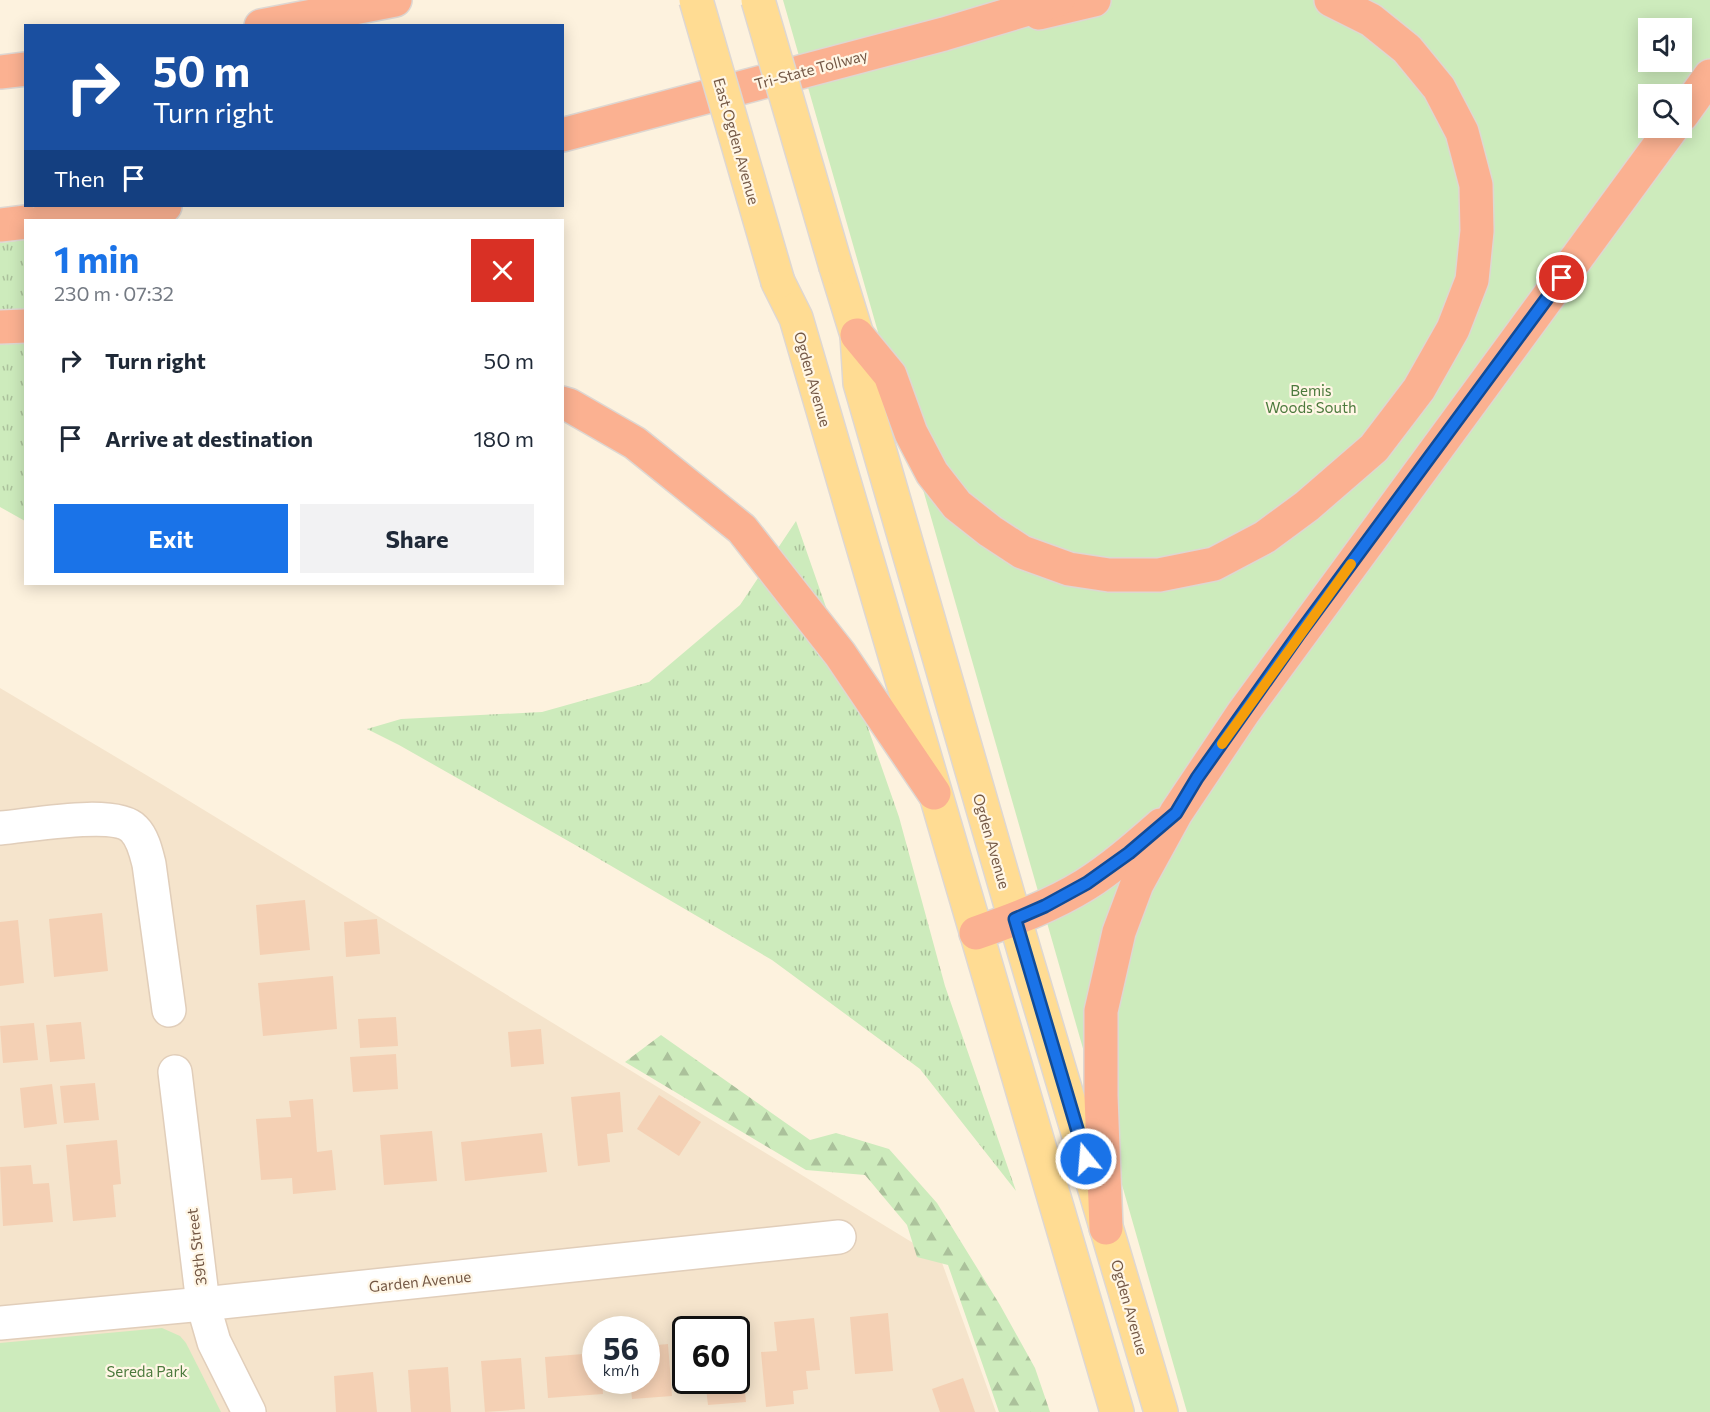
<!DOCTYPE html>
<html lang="en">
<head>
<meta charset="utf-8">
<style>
  :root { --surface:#fff; --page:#f2f2f3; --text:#1f2937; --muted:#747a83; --accent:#1a73e8 }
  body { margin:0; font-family:Commissioner,sans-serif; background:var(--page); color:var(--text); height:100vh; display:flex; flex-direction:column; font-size:22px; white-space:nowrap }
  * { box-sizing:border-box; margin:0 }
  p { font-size:20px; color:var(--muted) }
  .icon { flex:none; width:33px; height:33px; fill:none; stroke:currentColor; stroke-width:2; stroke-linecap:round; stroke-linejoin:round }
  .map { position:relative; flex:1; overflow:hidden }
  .details { position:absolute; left:24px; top:219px; width:540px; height:366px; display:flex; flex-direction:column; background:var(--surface); border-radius:0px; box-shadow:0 3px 15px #0003 }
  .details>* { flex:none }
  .top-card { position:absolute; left:24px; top:24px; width:540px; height:183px; border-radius:0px; box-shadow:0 3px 15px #0003; background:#1a4fa0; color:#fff; overflow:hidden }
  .controls { position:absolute; left:1638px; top:18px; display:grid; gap:12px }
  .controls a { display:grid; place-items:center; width:54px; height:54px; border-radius:0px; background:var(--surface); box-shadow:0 3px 15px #0003; font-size:30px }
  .speed { position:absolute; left:582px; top:1316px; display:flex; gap:12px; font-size:30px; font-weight:700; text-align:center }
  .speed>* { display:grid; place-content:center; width:78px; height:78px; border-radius:50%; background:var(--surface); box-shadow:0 3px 15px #0003; line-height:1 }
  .speed small { font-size:15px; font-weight:400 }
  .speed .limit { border:3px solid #111; border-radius:9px; background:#fff; color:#111 }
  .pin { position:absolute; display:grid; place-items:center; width:51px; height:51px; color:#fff; margin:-26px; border:3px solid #fff; border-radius:50%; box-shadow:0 2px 6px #0007 }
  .me { position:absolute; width:66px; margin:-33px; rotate:343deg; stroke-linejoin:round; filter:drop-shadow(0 0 4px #0008) }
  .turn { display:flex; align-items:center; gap:21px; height:126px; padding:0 30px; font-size:27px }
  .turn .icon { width:78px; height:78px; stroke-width:2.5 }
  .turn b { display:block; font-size:42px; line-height:51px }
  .then { display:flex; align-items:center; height:57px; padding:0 30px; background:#0003; gap:12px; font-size:22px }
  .round { display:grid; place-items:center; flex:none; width:63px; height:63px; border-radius:0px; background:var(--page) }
  .headline { display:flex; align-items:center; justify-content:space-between; height:102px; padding:0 30px }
  h1 { font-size:36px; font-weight:700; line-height:45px; color:var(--accent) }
  .primary-button { display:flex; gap:12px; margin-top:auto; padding:12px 30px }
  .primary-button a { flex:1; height:69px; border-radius:0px; background:var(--accent); color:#fff; font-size:24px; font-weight:700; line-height:69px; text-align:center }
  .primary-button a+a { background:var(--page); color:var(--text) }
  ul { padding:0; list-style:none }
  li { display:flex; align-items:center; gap:18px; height:78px; padding:0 30px }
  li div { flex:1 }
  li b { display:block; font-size:22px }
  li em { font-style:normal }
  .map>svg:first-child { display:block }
  .residential { fill:#f5e4cc; fill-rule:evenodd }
  .grass { fill:url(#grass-tufts) }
  .forest { fill:url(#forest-firs) }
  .park { fill:#cdebbc; fill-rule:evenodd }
  .building { fill:#f4d0b4 }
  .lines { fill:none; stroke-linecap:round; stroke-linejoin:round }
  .street-casing { stroke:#e1ceba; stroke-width:36 }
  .primary-casing { stroke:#ded7d2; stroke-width:36 }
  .highway-casing { stroke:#ded7d2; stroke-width:36 }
  .street { stroke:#fff; stroke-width:33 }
  .primary { stroke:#ffdc93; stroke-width:33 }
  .highway { stroke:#fbb191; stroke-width:33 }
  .primary-bridge-casing { stroke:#ded7d2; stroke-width:36; stroke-linecap:butt }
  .primary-bridge { stroke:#ffdc93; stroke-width:33 }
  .route-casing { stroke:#114b97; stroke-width:15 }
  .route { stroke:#1a73e8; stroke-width:10 }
  .slow { stroke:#f59e0b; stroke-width:10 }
  .labels { text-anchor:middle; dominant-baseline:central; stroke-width:4.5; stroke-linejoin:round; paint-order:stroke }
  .street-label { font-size:15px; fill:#745845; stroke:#fff6e5 }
  .park-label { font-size:15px; fill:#4c7a3d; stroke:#fff6e5 }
</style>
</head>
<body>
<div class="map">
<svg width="1710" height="1412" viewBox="0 0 1710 1412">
  <defs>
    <pattern id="grass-tufts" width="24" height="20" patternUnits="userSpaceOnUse" patternTransform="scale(1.5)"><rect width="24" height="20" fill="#cdebbc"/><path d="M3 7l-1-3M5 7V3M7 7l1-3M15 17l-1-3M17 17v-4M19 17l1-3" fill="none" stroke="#abc19b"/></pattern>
    <pattern id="forest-firs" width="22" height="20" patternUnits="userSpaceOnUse" patternTransform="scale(1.5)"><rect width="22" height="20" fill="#cdebbc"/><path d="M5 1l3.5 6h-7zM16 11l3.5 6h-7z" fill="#abc19b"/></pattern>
  </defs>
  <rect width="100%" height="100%" fill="#fdf2de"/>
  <path class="residential" d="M0,688L163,785L941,1260L996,1412H0ZM596,1329H646V1380H596ZM686,1329H736V1380H686Z"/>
  <g class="grass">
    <path d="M25,240V521L0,507V243Z"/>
    <path d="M796,521L899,817L945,986L1016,1191L920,1069L772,960L577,846L399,745L367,729L401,719L542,712L649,682L740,605Z"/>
  </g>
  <path class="forest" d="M661,1035L810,1140L836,1133L889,1149L937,1203L1000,1305L1035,1368L1050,1412H999L948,1265L917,1257L907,1225L865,1175L806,1170L625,1062Z"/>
  <g class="park">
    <path d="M783,0H1710V1412H1187ZM1648,28H1682V62H1648ZM1648,94H1682V128H1648Z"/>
    <path d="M162,1328L180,1336L186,1343L221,1412H0V1343Z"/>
  </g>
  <g class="building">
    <path d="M305,900L310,950L260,955L256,905Z"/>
    <path d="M102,913L108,971L54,977L49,919Z"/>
    <path d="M377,919L380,954L346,957L344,922Z"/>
    <path d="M18,920L24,983L0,986V922Z"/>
    <path d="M333,976L337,1029L263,1036L258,983Z"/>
    <path d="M396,1017L398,1046L360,1048L358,1019Z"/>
    <path d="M81,1022L85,1059L50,1062L46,1025Z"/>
    <path d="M34,1023L38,1060L3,1063L0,1026Z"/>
    <path d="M541,1029L544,1064L511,1067L508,1032Z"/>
    <path d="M396,1054L398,1089L353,1092L350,1057Z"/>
    <path d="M95,1083L99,1120L64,1123L60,1086Z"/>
    <path d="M52,1084L57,1124L24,1128L20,1088Z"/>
    <path d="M620,1092L623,1132L607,1134L610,1162L578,1166L571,1097Z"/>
    <path d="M659,1095L701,1122L679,1156L637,1129Z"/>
    <path d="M313,1099L317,1152L332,1150L336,1190L293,1194L292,1178L261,1180L256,1119L291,1117L289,1101Z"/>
    <path d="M432,1131L437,1181L384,1185L380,1135Z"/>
    <path d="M542,1133L547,1172L465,1181L461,1142Z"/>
    <path d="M117,1140L121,1184L113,1185L116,1217L73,1221L66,1145Z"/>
    <path d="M31,1165L33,1184L49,1183L53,1222L3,1226L0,1167Z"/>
    <path d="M888,1313L893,1371L855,1374L850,1317Z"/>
    <path d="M814,1318L820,1370L806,1371L808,1389L793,1391L794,1404L766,1407L761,1352L777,1351L774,1322Z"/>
    <path d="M740,1338L746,1402L708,1405L705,1380H736V1339Z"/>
    <path d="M668,1344L672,1396L632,1399L630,1380H646V1346Z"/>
    <path d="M596,1353V1380H602L603,1394L548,1398L545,1357Z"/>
    <path d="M521,1358L525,1409L485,1412L481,1361Z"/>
    <path d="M448,1367L451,1412H411L408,1370Z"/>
    <path d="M373,1372L377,1412H336L334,1376Z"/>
    <path d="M963,1378L975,1412H940L932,1389Z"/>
  </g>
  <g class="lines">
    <g class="street-casing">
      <g id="street">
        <path d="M0,828C28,826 115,809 134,829C143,838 146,852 149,864L169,1010"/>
        <path d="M175,1072L203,1304L214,1342L249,1412"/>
        <path d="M0,1323L203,1304L839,1237"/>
      </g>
    </g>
    <g class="primary-casing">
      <g id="primary">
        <path d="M836,267L857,335L860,383L1025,954L1161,1412"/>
        <path d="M778,282L796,318L1117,1412"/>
      </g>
    </g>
    <g class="highway-casing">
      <g id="highway">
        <path d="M1039,13L1094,0"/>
        <path d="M261,26L395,0"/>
        <path d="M0,72L26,69"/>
        <path d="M1682,115L1710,76"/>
        <path d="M562,135L944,34L1058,0"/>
        <path d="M45,220L165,206"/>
        <path d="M0,225L26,222"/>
        <path d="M0,327L26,326"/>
        <path d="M857,335L890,375L911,433L932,473L957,505L990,531L1022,552L1069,569L1109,575H1159L1214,564L1265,537L1307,506L1374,448L1419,389L1453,329L1472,280L1477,231L1476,185L1462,132L1439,88L1407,49L1371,20L1331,0"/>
        <path d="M562,403L569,405L635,443L742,529L840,654L934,793"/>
        <path d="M976,933C1013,920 1051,906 1085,885C1112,868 1137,846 1161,825"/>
        <path d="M1106,1228L1101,1096V1011L1119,932L1137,884L1176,813L1243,713L1672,128"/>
      </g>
    </g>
    <use href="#street" class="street"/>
    <use href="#primary" class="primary"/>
    <use href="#highway" class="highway"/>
    <g class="primary-bridge-casing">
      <g id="primary-bridge">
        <path d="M696,0L778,282"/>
        <path d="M758,0L836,267"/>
      </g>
    </g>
    <use href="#primary-bridge" class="primary-bridge"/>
  </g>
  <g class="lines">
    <g class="route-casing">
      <path id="route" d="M1086,1159L1015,919L1045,906L1087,883L1129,853L1176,813L1197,778L1299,634L1562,278"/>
    </g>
    <use href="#route" class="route"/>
    <path class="slow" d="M1222,744L1351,564"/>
  </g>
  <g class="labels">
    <g class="street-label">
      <text transform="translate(811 69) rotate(-15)">Tri-State Tollway</text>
      <text transform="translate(737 141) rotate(74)">East Ogden Avenue</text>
      <text transform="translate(813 379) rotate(74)">Ogden Avenue</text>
      <text transform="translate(992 841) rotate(74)">Ogden Avenue</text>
      <text transform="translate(196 1247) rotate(-97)">39th Street</text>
      <text transform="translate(420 1281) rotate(-6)">Garden Avenue</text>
      <text transform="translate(1130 1307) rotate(74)">Ogden Avenue</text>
    </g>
    <g class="park-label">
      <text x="1311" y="390">Bemis<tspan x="1311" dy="17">Woods South</tspan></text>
      <text x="147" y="1371">Sereda Park</text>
    </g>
  </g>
</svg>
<div class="controls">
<a><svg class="icon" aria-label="sound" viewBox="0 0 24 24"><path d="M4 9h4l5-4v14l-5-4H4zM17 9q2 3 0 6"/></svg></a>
<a><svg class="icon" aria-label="search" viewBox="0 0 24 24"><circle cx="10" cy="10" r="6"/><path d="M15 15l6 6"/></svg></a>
</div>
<div class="speed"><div>56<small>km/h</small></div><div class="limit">60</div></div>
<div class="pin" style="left:1562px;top:278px;background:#d93025"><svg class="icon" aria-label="arrive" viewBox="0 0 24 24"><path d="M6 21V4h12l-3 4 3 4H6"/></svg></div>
<svg class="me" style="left:1086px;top:1159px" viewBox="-20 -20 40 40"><circle r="17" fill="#1a73e8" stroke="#fff" stroke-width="3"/><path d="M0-11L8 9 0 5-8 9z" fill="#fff"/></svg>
<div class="top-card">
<div class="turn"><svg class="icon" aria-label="right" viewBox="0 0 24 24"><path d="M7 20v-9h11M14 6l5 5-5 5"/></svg><div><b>50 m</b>Turn right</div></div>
<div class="then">Then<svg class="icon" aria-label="arrive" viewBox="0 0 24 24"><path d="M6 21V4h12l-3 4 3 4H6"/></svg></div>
</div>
<section class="details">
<div class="headline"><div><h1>1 min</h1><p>230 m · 07:32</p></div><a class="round" style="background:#d93025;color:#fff"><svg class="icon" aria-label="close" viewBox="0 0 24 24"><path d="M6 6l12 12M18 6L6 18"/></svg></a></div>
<ul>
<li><svg class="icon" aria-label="right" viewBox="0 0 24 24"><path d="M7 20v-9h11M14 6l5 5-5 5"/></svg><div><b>Turn right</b></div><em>50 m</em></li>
<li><svg class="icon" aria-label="arrive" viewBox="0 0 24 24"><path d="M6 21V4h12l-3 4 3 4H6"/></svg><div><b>Arrive at destination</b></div><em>180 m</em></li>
</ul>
<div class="primary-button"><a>Exit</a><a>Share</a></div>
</section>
</div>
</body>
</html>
